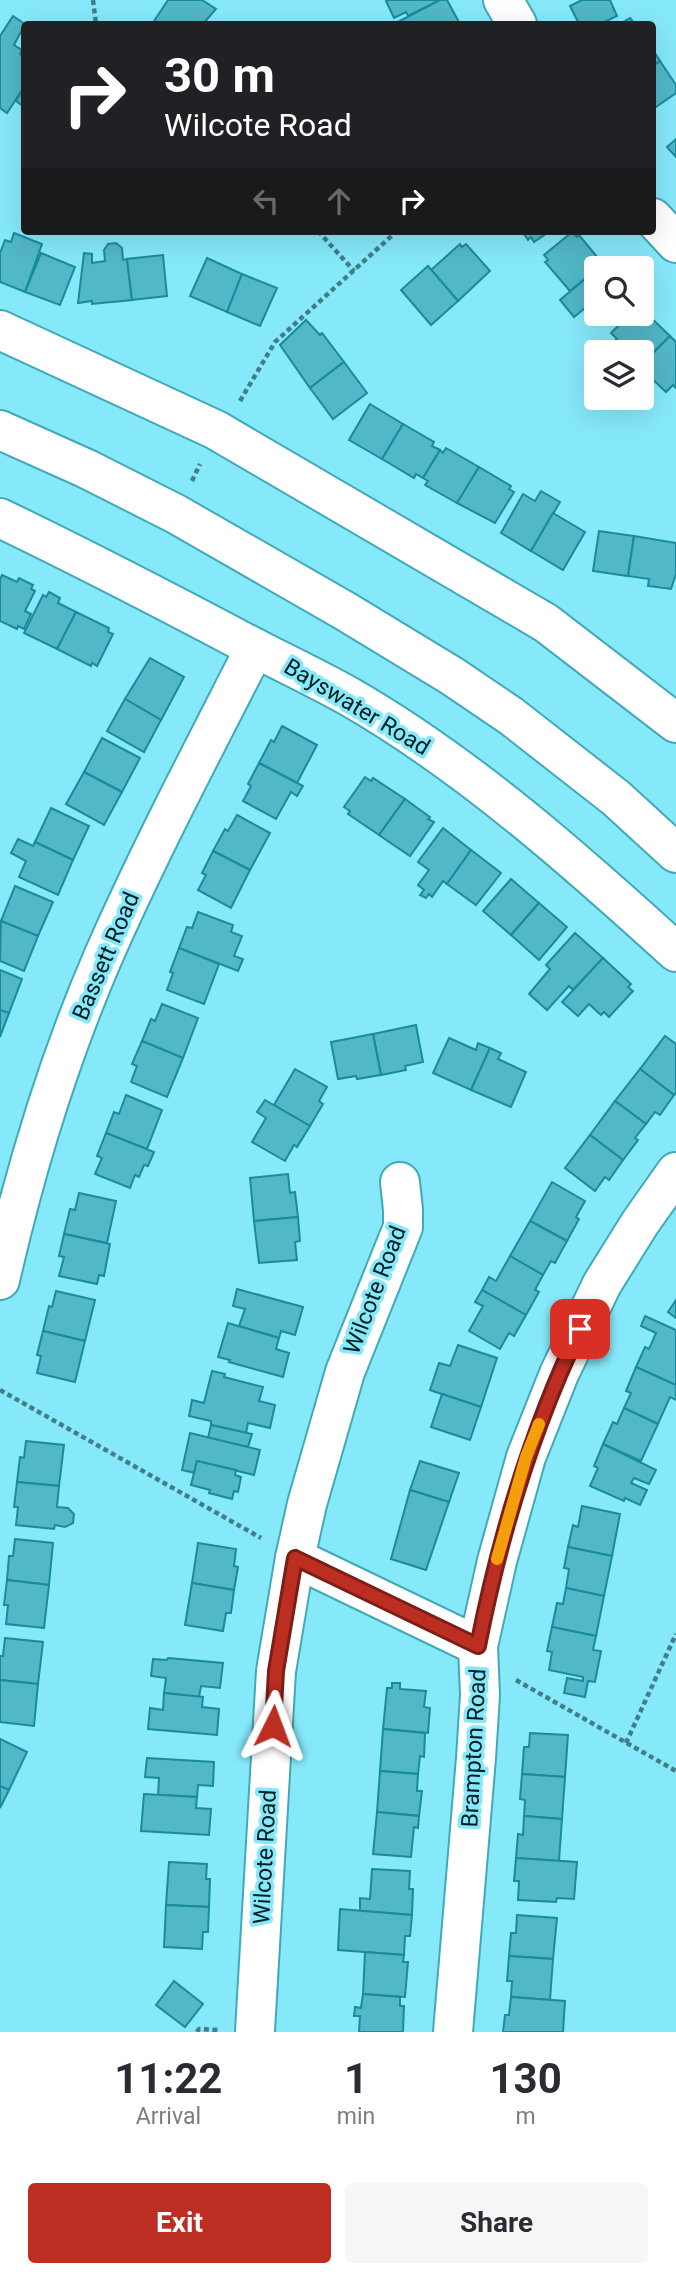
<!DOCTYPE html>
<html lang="en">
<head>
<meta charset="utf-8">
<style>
  :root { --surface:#fff; --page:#f7f7f7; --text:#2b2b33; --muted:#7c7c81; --accent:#bc2e22 }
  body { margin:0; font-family:Roboto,sans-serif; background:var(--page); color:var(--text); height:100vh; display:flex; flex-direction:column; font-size:26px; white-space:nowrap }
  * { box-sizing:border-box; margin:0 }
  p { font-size:23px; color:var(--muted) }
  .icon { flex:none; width:38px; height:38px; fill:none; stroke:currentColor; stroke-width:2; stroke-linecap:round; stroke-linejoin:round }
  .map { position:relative; height:2032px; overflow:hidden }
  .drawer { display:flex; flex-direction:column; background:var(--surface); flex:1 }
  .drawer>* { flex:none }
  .top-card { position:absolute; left:21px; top:21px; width:635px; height:214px; border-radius:7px; box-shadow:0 7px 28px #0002; background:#202124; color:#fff; overflow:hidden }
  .controls { position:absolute; left:584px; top:256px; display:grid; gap:14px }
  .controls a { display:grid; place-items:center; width:70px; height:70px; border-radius:7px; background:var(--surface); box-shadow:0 7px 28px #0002; font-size:35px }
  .pin { position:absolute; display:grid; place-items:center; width:60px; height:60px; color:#fff; margin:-30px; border-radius:14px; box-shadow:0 4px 10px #0006 }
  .me { position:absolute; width:77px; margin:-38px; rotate:3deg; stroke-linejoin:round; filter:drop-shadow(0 0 5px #0008) }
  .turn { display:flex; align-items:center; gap:24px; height:147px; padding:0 28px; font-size:32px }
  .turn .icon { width:91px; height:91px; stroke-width:2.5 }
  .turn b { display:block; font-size:49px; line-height:60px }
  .lanes { display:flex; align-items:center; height:66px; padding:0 28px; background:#0003; justify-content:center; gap:35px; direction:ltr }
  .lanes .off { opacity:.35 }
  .eta { display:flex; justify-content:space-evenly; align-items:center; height:119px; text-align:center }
  .eta b { font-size:42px; font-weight:700; line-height:49px }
  .action { display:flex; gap:14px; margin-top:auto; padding:14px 28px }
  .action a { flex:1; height:80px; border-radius:7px; background:var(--accent); color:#fff; font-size:28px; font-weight:700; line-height:80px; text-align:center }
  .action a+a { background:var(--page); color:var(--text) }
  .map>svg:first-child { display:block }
  .building { fill:#52b7c7; stroke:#198b9b; stroke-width:2 }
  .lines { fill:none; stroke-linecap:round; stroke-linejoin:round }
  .minor-casing { stroke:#42a9b9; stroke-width:42 }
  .path { stroke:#407e89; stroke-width:4.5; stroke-dasharray:5 3.5; stroke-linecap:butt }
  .minor { stroke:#fff; stroke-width:38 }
  .route-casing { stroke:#7a1e16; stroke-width:18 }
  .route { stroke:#bc2e22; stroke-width:12 }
  .slow { stroke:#f59e0b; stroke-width:12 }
  .labels { text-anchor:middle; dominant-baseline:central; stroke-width:7; stroke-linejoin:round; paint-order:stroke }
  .street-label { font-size:23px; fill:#001d22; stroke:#86e9fa }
</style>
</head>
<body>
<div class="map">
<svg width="676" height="2032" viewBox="0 0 676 2032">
  <rect width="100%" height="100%" fill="#86e9fa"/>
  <g class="building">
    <path d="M168,0H202L216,9L203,24H160L154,21Z"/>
    <path d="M389,0H440L408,16L406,12L394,18L386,1Z"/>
    <path d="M440,0H447L460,24H394Z"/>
    <path d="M582,0H610L617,16L600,24H579L570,6Z"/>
    <path d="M13,16L25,24L14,45L22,50L20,54L24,57V87L7,113L0,108V36Z"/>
    <path d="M630,18L635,24H620Z"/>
    <path d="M653,50L660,61L653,66Z"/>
    <path d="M660,61L676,85V93L653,109V66Z"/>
    <path d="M24,87V107L16,101Z"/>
    <path d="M676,139V157L667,147Z"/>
    <path d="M522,231H550L534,242L531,237L528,240Z"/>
    <path d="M572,232L577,237L579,235L603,264L570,291L545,262L548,260L544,255Z"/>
    <path d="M14,233L42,244L25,292L0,282V253L5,240L11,242Z"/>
    <path d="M116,243L122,248L123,260L127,259L132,300L92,304V301L78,303L84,253L92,254V263L105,261L104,250L108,244Z"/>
    <path d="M460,244L462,247L466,244L490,271L458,301L431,270Z"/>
    <path d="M41,253L75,267L60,305L25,292Z"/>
    <path d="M163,255L167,296L132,300L127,259Z"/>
    <path d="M207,258L242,274L227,312L190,296Z"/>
    <path d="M428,266L458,301L431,325L401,290Z"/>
    <path d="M597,269V313H610L601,322L598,318L596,320L585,308L574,317L560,300Z"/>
    <path d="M242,274L277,288L260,326L227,312Z"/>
    <path d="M642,309L670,336L642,364V352H625L614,341L617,339L611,333L631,313H642Z"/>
    <path d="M306,320L320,335L322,333L344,362L310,388L280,345Z"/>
    <path d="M670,336L676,342V388L673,385L666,392L642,369V364Z"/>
    <path d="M344,362L367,393L333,419L310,388Z"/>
    <path d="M370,404L403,424L382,459L349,440Z"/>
    <path d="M403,424L434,442L432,446L440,450L423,478L416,474L414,478L382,459Z"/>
    <path d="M446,448L479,467L457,503L425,485L428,481L423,478L440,450L443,453Z"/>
    <path d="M479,467L511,486L509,489L514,492L495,523L457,503Z"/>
    <path d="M541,491L560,502L531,551L501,533L523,494L535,501Z"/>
    <path d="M553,513L585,532L563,570L531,551Z"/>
    <path d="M599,531L634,536L628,576L593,571Z"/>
    <path d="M634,536L676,543V574L671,589L648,586L649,579L628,576Z"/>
    <path d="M2,575L17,582L19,578L33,585L31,589L35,591L25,611L31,614L24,629L18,626L17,629L0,621V580Z"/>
    <path d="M49,592L60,598L58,603L76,612L57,649L24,633L43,595L46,597Z"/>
    <path d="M76,612L109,628L108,632L113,634L97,666L92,663L91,666L57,649Z"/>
    <path d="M150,658L184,677L161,720L125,699Z"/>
    <path d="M125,699L161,720L144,752L107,731Z"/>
    <path d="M282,726L317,745L297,783L259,763L271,740L274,742Z"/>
    <path d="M102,738L140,758L122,792L84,772Z"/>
    <path d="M259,763L303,786L297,796L291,792L276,819L243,801L251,786L248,784Z"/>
    <path d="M84,772L122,792L104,825L66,804Z"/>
    <path d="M365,777L371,781L373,778L405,799L379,835L348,814L350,811L344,807Z"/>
    <path d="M405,799L430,817L428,819L434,822L410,856L379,835Z"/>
    <path d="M51,808L89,826L73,860L35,842Z"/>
    <path d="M237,815L270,833L250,870L213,851L225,829L228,831Z"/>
    <path d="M443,828L471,850L447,884L443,881L432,897L429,894L426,898L420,895L424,890L418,885L429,870L418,862Z"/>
    <path d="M18,839L33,846L35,842L73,860L58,895L19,877L26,861L11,853Z"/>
    <path d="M471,850L501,873L476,905L447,884Z"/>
    <path d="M213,851L250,870L231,908L198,890L206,875L202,873Z"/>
    <path d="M511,879L539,903L511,935L483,911Z"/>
    <path d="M15,886L53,902L38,936L1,921Z"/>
    <path d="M539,903L567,927L539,960L511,935Z"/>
    <path d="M198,912L233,925L231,932L242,936L234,956L243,959L238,971L179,948L187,927L192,928Z"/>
    <path d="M1,921L38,936L24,971L0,961Z"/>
    <path d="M575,933L603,958L573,990L569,986L547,1010L529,994L550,969L546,965Z"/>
    <path d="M179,948L219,964L204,1004L167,990L173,973L170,972Z"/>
    <path d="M603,958L631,984L628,987L633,991L609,1017L604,1012L601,1015L589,1004L578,1016L562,1002Z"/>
    <path d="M0,970L22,979L9,1013L0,1010Z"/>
    <path d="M162,1004L198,1018L183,1058L142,1041L151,1019L155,1021Z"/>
    <path d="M0,1010L9,1013L0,1037Z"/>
    <path d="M416,1025L423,1062L405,1066L406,1070L381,1075L373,1034Z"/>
    <path d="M373,1034L381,1075L357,1079L356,1076L338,1079L331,1042Z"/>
    <path d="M665,1036L676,1044V1093L674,1095L640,1069Z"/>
    <path d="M449,1038L476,1050L478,1043L490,1048L471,1090L433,1073Z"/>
    <path d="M142,1041L183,1058L167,1097L131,1082L137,1066L132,1064Z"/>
    <path d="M490,1048L501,1053L498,1059L526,1072L511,1107L471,1090Z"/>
    <path d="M295,1069L327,1087L319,1101L323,1104L310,1126L274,1105Z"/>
    <path d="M640,1069L674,1095L660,1115L655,1112L646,1124L615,1101Z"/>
    <path d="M126,1095L162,1110L147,1149L106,1133L114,1112L119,1114Z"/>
    <path d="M265,1100L310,1126L297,1147L294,1145L285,1161L252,1142L266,1118L257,1112Z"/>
    <path d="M615,1101L646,1124L635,1138L638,1140L623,1160L590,1135Z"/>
    <path d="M106,1133L154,1152L148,1166L144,1165L139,1177L135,1175L130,1188L95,1174L102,1158L97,1156Z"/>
    <path d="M590,1135L623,1160L609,1180L605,1177L595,1191L565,1168Z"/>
    <path d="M288,1174L290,1193L295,1192L298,1217L254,1221L250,1178Z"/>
    <path d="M552,1182L585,1201L576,1217L579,1219L567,1241L530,1221Z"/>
    <path d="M79,1193L116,1201L107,1243L64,1234L70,1209L75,1210Z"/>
    <path d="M298,1217L300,1241L295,1242L297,1260L259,1263L254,1221Z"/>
    <path d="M530,1221L567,1241L555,1263L551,1261L543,1275L510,1256Z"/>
    <path d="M64,1234L110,1244L104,1276L99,1275L97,1284L59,1276L64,1257L59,1256Z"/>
    <path d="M510,1256L543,1275L535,1290L539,1292L526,1315L482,1290L489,1277L496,1281Z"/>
    <path d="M237,1289L303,1307L295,1335L281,1331L279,1338L239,1326L245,1309L233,1306Z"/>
    <path d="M482,1290L526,1315L514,1336L509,1333L500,1349L469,1331L483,1306L475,1302Z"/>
    <path d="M56,1291L95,1300L85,1341L43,1331L49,1306L52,1307Z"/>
    <path d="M676,1300V1318L668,1312Z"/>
    <path d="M645,1316L676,1330V1385L636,1367L645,1347L649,1349L656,1333L641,1326Z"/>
    <path d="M228,1323L279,1338L276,1349L289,1353L283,1377L229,1362L230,1360L218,1357Z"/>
    <path d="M43,1331L85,1341L75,1382L37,1373L41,1356L37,1355Z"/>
    <path d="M458,1345L497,1358L481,1407L430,1390L439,1363L450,1366Z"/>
    <path d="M636,1367L676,1385V1400L670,1397L658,1424L624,1408L631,1393L626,1391Z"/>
    <path d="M212,1371L225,1374L224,1377L263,1387L259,1401L275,1405L270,1428L248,1423L246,1433L211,1425V1421L189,1416L192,1400L204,1403Z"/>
    <path d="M442,1394L481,1407L470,1440L431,1427Z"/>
    <path d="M624,1408L658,1424L641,1461L603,1444L613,1422L617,1424Z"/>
    <path d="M211,1425L252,1434L248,1447L208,1438Z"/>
    <path d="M190,1433L260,1450L254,1475L197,1461L195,1473L182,1470Z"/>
    <path d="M26,1441L64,1445L59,1486L17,1482L20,1457L24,1458Z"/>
    <path d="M603,1444L656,1470L649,1484L634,1478L631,1483L647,1490L640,1505L625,1498L624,1501L590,1486L598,1468L594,1466Z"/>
    <path d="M197,1461L236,1470L235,1475L241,1477L238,1492L234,1491L232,1499L209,1493L210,1490L191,1485Z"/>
    <path d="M420,1461L459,1473L449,1502L410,1490Z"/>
    <path d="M17,1482L59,1486L57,1507L68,1508L74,1514L73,1523L65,1527L55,1525L54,1529L16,1525L18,1507H14Z"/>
    <path d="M410,1490L449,1502L426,1570L391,1559Z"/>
    <path d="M582,1506L620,1514L612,1556L568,1547L573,1525L578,1527Z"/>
    <path d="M15,1539L53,1543L49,1585L7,1580L9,1556H13Z"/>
    <path d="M198,1543L236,1549L234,1566L238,1567L234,1590L192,1583Z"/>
    <path d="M568,1547L612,1556L604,1596L566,1588L569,1569L564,1568Z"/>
    <path d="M7,1580L49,1585L44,1628L6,1624L8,1605H4Z"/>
    <path d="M192,1583L234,1590L231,1613H226L223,1631L185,1625Z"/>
    <path d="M566,1588L604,1596L596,1636L552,1627L557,1603L563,1604Z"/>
    <path d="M552,1627L596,1636L593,1650L601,1651L595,1682L588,1681L585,1697L564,1693L567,1678L583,1681V1677L549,1670L552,1652L547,1651Z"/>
    <path d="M5,1638L43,1642L38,1684L0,1680V1656H3Z"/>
    <path d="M168,1658L223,1663L220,1688L201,1686L199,1697L164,1693L166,1678L151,1676L153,1659L167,1660Z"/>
    <path d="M0,1680L38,1684L34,1726L0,1722Z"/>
    <path d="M392,1683H400V1689L426,1691L424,1707L430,1708L428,1733L383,1729L387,1688H392Z"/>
    <path d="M164,1693L203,1697L202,1707L219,1709L217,1735L148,1729L150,1708L163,1710Z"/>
    <path d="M383,1729L425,1733L424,1757L420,1756L418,1774L380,1771Z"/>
    <path d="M530,1733L568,1735L565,1777L522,1774L524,1747H529Z"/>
    <path d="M0,1739L27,1752L9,1790L0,1786Z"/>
    <path d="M147,1758L214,1762L213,1786L198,1785L197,1797L158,1795L159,1778L145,1777Z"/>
    <path d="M380,1771L418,1774L417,1791H422L419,1816L377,1812Z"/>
    <path d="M522,1774L565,1777L562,1819L524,1816L525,1800L520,1799Z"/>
    <path d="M0,1786L9,1790L0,1808Z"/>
    <path d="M144,1794L197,1797L196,1808L211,1809L209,1835L141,1831Z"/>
    <path d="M377,1812L419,1816L418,1828L414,1827L411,1857L373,1854Z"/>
    <path d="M524,1816L562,1819L559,1861L516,1858L518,1834L523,1835Z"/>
    <path d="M516,1858L577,1862L574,1899L557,1898L556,1902L518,1900L519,1881H514Z"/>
    <path d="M169,1862L207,1864L206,1879H210L209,1907L166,1905Z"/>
    <path d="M372,1869L410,1871L409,1889H413L412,1915L360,1911V1898L370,1899Z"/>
    <path d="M166,1905L209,1907L208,1932H203L202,1949L164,1947Z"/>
    <path d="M340,1909L412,1915L410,1936H405L404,1955L338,1950Z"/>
    <path d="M517,1915L557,1918L553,1959L509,1956L511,1933H516Z"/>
    <path d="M365,1952L404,1955L403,1962H408L405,1997L363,1994Z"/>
    <path d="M509,1956L553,1959L550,2000L511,1997L512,1981H507Z"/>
    <path d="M174,1981L203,2004L185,2027L156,2005Z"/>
    <path d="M363,1994L400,1997V2006H404L403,2032H359L360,2016H354L355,2007L361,2008Z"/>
    <path d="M511,1997L565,2001L563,2032H503L505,2015H509Z"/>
  </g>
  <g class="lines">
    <g class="minor-casing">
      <g id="minor">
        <path d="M503,0L517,24"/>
        <path d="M653,218L676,243"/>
        <path d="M0,330L216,430L546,623L676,723"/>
        <path d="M0,430L87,469L176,514L345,611L452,676L511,716L616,798L676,853"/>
        <path d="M0,518C85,559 168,602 251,646C284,663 318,679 350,697C468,765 576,861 676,952"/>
        <path d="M0,1280C25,1170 58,1061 103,957C149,852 203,750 255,648"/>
        <path d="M295,1558L307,1504L345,1372L403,1227V1210L400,1182"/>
        <path d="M255,2031L276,1671L295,1558L478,1646"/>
        <path d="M453,2032L476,1758L480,1695L478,1646L497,1561L526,1457L559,1374L602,1284L640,1223L676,1172"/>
      </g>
    </g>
    <g class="path">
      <path d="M93,0L96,24"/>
      <path d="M318,231L354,271"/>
      <path d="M240,401L275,342L397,231"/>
      <path d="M192,481L200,464"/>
      <path d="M0,1390L261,1538"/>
      <path d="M516,1680L676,1771"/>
      <path d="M626,1743L676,1634"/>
      <path d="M197,2032L199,2029L219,2030"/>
    </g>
    <use href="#minor" class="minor"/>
  </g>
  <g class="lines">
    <g class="route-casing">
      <path id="route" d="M273,1726L276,1671L295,1558L478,1646C500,1534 531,1431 580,1329"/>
    </g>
    <use href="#route" class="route"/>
    <path class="slow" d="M497,1559L526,1457L539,1424"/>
  </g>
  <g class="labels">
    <g class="street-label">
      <text transform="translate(357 707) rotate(31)">Bayswater Road</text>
      <text transform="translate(106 956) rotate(-67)">Bassett Road</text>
      <text transform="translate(375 1290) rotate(-69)">Wilcote Road</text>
      <text transform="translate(474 1748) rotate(-87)">Brampton Road</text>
      <text transform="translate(265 1857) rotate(-87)">Wilcote Road</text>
    </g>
  </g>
</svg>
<div class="controls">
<a><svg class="icon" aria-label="search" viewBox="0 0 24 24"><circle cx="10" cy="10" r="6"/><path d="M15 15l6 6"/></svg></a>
<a><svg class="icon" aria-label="layers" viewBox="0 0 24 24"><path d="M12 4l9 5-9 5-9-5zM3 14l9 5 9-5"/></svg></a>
</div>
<div class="pin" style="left:580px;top:1329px;background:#d93025"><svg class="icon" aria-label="arrive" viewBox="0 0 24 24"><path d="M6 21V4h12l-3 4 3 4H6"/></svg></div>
<svg class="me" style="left:273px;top:1726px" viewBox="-20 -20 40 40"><path d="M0-17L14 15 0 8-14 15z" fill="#bc2e22" stroke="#fff" stroke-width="4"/></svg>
<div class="top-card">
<div class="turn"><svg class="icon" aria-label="right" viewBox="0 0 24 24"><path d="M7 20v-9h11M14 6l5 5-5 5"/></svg><div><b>30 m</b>Wilcote Road</div></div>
<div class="lanes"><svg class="icon off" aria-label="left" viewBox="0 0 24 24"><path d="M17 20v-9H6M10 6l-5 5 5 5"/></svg><svg class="icon off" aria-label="ahead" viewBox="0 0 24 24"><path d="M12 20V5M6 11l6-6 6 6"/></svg><svg class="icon" aria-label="right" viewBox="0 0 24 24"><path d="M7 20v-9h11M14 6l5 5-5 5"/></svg></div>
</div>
</div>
<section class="drawer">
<div class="eta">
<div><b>11:22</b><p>Arrival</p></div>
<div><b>1</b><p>min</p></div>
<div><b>130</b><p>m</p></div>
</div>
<div class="action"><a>Exit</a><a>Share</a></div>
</section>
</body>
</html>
